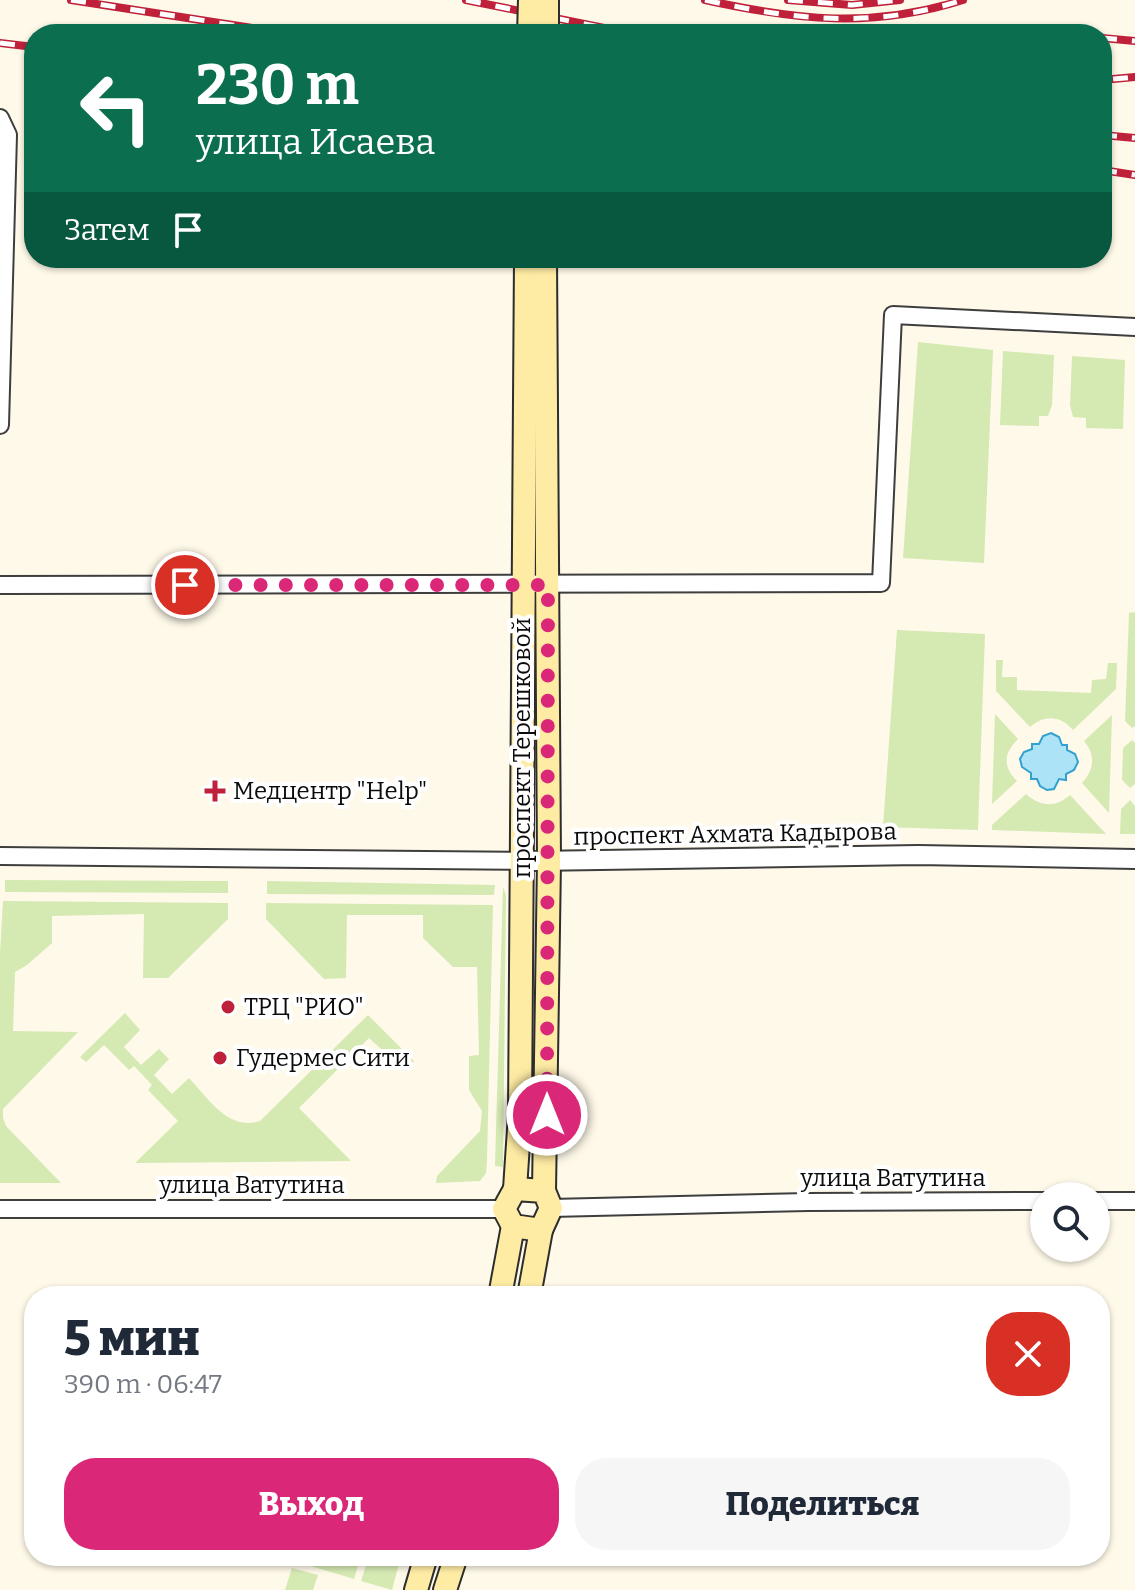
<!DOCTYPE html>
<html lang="ru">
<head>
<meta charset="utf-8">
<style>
  :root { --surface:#fff; --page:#f6f6f7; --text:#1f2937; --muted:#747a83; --accent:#db2777 }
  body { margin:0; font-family:Bitter,serif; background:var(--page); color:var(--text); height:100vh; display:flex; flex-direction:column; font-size:30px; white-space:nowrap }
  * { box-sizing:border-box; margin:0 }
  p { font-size:26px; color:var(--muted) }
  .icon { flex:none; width:44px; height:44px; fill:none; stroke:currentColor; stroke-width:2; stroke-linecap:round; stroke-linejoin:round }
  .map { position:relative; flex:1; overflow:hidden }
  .sheet { position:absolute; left:24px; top:1286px; width:1086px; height:280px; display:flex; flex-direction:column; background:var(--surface); border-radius:32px; box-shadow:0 2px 6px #0004 }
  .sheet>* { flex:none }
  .top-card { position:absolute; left:24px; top:24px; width:1088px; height:244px; border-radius:32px; box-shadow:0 2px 6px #0004; background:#0b6e4f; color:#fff; overflow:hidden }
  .controls { position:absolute; left:1030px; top:1182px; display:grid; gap:16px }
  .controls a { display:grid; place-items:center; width:80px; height:80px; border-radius:50%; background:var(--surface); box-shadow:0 2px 6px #0004; font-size:40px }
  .pin { position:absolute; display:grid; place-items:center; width:68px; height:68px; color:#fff; margin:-34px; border:4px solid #fff; border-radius:50%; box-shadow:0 2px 8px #0007 }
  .me { position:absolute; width:88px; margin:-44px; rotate:0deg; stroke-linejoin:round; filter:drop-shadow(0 0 6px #0008) }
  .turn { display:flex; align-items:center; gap:28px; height:168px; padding:0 40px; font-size:36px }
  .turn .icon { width:104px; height:104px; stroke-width:2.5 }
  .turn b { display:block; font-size:56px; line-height:68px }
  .then { display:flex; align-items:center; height:76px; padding:0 40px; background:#0003; gap:16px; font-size:30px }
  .round { display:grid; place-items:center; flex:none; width:84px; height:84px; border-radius:32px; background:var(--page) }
  .head { display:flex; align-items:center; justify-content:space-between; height:136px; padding:0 40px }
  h1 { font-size:48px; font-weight:800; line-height:60px }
  .button { display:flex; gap:16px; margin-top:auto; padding:16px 40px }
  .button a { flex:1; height:92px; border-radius:32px; background:var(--accent); color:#fff; font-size:32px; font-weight:800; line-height:92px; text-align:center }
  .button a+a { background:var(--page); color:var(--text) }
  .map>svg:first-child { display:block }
  .green { fill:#d5e9b3 }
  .water { fill:#ade3f7; stroke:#33a1d0; stroke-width:2 }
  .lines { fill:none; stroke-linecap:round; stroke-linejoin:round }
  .minor-casing { stroke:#3e3e3e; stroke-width:20 }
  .tertiary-casing { stroke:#3e3e3e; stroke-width:22 }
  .secondary-casing { stroke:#2d2d2d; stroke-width:26 }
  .minor { stroke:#fff; stroke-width:16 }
  .tertiary { stroke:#fff; stroke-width:18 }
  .secondary { stroke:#ffeca4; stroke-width:22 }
  .rail-casing { stroke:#be2139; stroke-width:8 }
  .rail { stroke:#fff; stroke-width:5; stroke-dasharray:15; stroke-linecap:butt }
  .secondary-bridge-casing { stroke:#2d2d2d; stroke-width:26; stroke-linecap:butt }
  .secondary-bridge { stroke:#ffeca4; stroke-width:22 }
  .route { stroke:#db2777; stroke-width:14; stroke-dasharray:0 25.2 }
  .poi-dot { fill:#be2139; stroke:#fff; stroke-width:3 }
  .labels { text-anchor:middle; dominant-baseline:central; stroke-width:8; stroke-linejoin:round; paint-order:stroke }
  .street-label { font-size:24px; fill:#0b0b0b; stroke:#fff }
  .poi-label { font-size:24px; fill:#0b0b0b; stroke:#fff; text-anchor:start }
</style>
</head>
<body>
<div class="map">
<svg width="1135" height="1590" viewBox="0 0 1135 1590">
  <rect width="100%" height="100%" fill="#fff9e9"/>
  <g class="green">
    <path d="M918,342L993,350L984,563L903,558Z"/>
    <path d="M1003,351L1054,355L1052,405L1048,416H1039V426L1000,425Z"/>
    <path d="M1072,356L1125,360L1123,429L1086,428V418L1073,417L1070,405Z"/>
    <path d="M1135,612V726L1132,728L1125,721L1129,613Z"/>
    <path d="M897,630L985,634L978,830L883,827Z"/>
    <path d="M996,660H1003L1002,677H1017V690L1091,693L1092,680L1106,679L1108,663H1117L1116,689L1073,730C1060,715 1044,715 1030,727L996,691Z"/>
    <path d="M995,714L1018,739C1004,753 1002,766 1017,781L992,804Z"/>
    <path d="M1112,715L1109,813L1082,783C1094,770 1096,755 1084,741Z"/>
    <path d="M1132,740L1135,743V784L1130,788L1122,780L1123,748Z"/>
    <path d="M1026,794C1041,807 1055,808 1070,795L1106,834L992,830V825Z"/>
    <path d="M1130,800L1135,806V834H1120L1121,809Z"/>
    <path d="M5,880L228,881V893L5,892Z"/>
    <path d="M267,881L495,885L494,895L267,894Z"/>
    <path d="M503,887L506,895L503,1167L495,1166Z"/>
    <path d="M3,901L228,903V919L168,978H143L144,914L52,916V943L27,965L15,972L13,1031L78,1032L3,1109V1118L6,1126L61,1183H0V954Z"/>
    <path d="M266,903L493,905L487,1160L486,1173L480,1181L436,1183L437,1176L480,1131L482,1111L469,1090V1056L479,1055L477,967H453L423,938V915H347L346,978L324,979L266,919Z"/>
    <path d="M125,1013L140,1030L124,1047L141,1065L159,1049L169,1059L154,1075L172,1094L189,1078C209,1099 228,1131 260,1121L368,1015L414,1061L404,1070L369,1038L299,1108L351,1161L135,1163L178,1121L148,1090L152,1085L134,1066L129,1070L104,1045L86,1062L80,1057Z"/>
    <path d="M295,1556H361L354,1579L294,1561Z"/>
    <path d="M369,1556H401L392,1590L361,1581Z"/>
    <path d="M292,1568L318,1575L313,1590H285Z"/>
  </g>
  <path class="water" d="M1051,733L1059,737L1062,745H1067V750L1075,754L1078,762L1074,770L1066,774V780L1059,779L1054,789L1047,790L1040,786L1037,779H1031V773L1022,767L1020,759L1024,752L1032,749V744H1039L1043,736Z"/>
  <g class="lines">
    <g class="minor-casing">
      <g id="minor">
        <path d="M0,118L8,135L0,425"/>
        <path d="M0,585L881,583L893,315L1135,327"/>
        <path d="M0,856L530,861"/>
        <path d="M1096,1201H1135"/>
        <path d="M551,1208L808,1202L1044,1201"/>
        <path d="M0,1209H504"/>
      </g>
    </g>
    <g class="tertiary-casing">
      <path id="tertiary" d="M534,861L918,855L1135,859"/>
    </g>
    <g class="secondary-casing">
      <g id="secondary">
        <path d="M515,1189L520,1114L526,258"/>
        <path d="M515,1189L544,1191L551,1208L541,1230L513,1226L504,1209Z"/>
        <path d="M544,1191L549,861L545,258"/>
        <path d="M500,1296L513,1226"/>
        <path d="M529,1296L541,1230"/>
        <path d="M416,1590L426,1556"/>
        <path d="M445,1590L456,1556"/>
      </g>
    </g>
    <use href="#minor" class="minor"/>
    <use href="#tertiary" class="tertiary"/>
    <use href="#secondary" class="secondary"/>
    <g class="rail-casing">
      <g id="rail">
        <path d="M71,0L291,34"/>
        <path d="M466,0L634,34"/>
        <path d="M705,0C796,20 872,29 963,0"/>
        <path d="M788,0L852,5L900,0"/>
        <path d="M1102,38L1135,41"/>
        <path d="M0,43L34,47"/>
        <path d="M1113,79L1135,77"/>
        <path d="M1102,135L1135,138"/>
        <path d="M1102,170L1135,175"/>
      </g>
    </g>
    <use href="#rail" class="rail"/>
    <g class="secondary-bridge-casing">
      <g id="secondary-bridge">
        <path d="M529,34L530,0"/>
        <path d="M547,34V0"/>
      </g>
    </g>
    <use href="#secondary-bridge" class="secondary-bridge"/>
  </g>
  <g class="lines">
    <path class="route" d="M185,585H548L547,1115"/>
  </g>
  <g class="poi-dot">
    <path d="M211 779h8v8h8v8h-8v8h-8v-8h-8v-8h8z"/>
    <circle cx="228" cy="1007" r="8"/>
    <circle cx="220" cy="1058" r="8"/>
  </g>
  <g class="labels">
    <g class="street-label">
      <text transform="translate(522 748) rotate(-90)">проспект Терешковой</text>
      <text transform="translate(735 834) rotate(-1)">проспект Ахмата Кадырова</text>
      <text x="893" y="1178">улица Ватутина</text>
      <text x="252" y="1185">улица Ватутина</text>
    </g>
    <g class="poi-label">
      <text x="233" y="791">Медцентр "Help"</text>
      <text x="244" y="1007">ТРЦ "РИО"</text>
      <text x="236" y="1058">Гудермес Сити</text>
    </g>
  </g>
</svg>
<div class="controls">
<a><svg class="icon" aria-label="search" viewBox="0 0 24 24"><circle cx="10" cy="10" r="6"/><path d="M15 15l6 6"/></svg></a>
</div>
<div class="pin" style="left:185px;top:585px;background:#d93025"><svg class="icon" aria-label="arrive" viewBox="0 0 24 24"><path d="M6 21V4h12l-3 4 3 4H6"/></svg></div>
<svg class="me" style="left:547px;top:1115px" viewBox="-20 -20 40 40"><circle r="17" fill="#db2777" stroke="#fff" stroke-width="3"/><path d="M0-11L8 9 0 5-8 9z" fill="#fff"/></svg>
<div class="top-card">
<div class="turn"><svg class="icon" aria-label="left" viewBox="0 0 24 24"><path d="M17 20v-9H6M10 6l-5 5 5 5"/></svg><div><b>230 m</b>улица Исаева</div></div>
<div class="then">Затем<svg class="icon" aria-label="arrive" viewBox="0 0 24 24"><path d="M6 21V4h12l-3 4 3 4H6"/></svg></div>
</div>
<section class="sheet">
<div class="head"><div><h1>5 мин</h1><p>390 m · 06:47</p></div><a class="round" style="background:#d93025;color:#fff"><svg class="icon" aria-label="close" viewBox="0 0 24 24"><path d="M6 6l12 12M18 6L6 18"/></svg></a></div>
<div class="button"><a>Выход</a><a>Поделиться</a></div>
</section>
</div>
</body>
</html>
